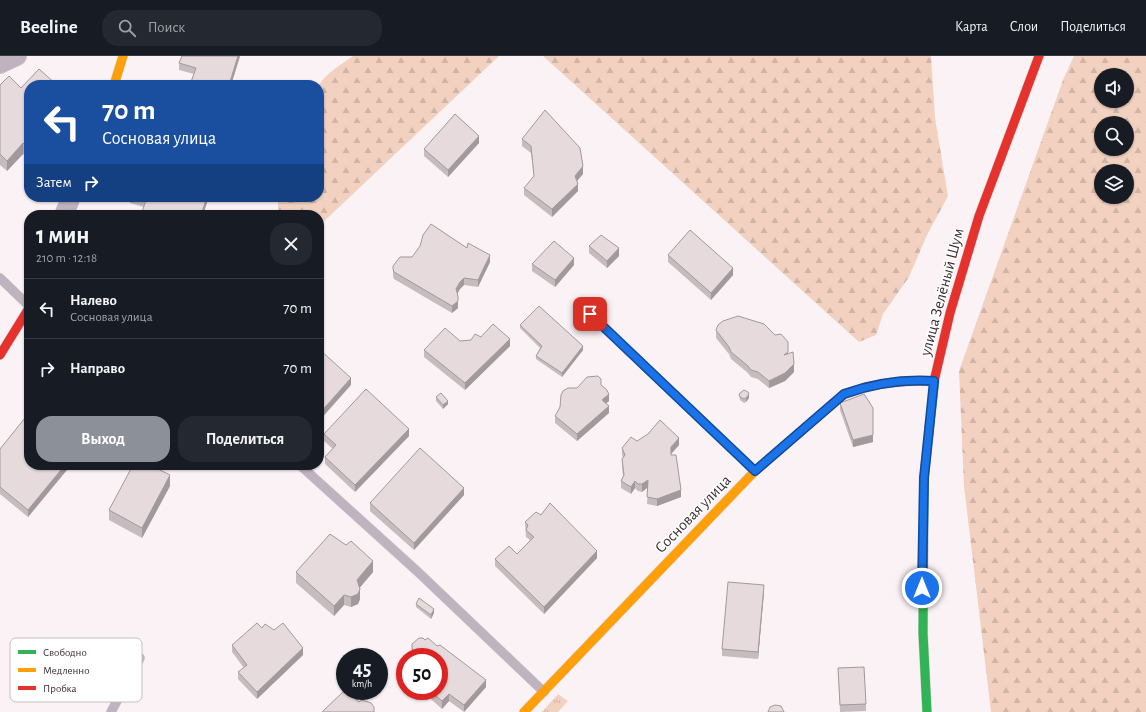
<!DOCTYPE html>
<html lang="ru">
<head>
<meta charset="utf-8">
<style>
  :root { --surface:#171b24; --page:#242831; --text:#f1f3f6; --muted:#9ea1a6; --line:#363941; --accent:#8c9099 }
  body { margin:0; font-family:"Alegreya Sans",sans-serif; background:var(--page); color:var(--text); height:100vh; display:flex; flex-direction:column; font-size:15px; white-space:nowrap }
  * { box-sizing:border-box; margin:0 }
  p { font-size:13px; color:var(--muted) }
  .icon { flex:none; width:22px; height:22px; fill:none; stroke:currentColor; stroke-width:2; stroke-linecap:round; stroke-linejoin:round }
  .map { position:relative; flex:1; overflow:hidden }
  .side { position:absolute; left:24px; top:154px; width:300px; height:260px; display:flex; flex-direction:column; background:var(--surface); border-radius:16px; box-shadow:0 1px 3px #0004 }
  .side>* { flex:none }
  .banner { position:absolute; left:24px; top:24px; width:300px; height:122px; border-radius:16px; box-shadow:0 1px 3px #0004; background:#1a4fa0; color:#fff; overflow:hidden }
  .fabs { position:absolute; left:1094px; top:12px; display:grid; gap:8px }
  .fabs a { display:grid; place-items:center; width:40px; height:40px; border-radius:50%; background:var(--surface); box-shadow:0 1px 3px #0004; font-size:20px }
  .speed { position:absolute; left:336px; top:592px; display:flex; gap:8px; font-size:20px; font-weight:700; text-align:center }
  .speed>* { display:grid; place-content:center; width:52px; height:52px; border-radius:50%; background:var(--surface); box-shadow:0 1px 3px #0004; line-height:1 }
  .speed small { font-size:10px; font-weight:400 }
  .speed .limit { border:6px solid #d22; background:#fff; color:#111 }
  .pin { position:absolute; display:grid; place-items:center; width:34px; height:34px; color:#fff; margin:-17px; border-radius:8px; box-shadow:0 2px 6px #0006 }
  .me { position:absolute; width:44px; margin:-22px; rotate:0deg; stroke-linejoin:round; filter:drop-shadow(0 0 3px #0008) }
  .turn { display:flex; align-items:center; gap:14px; height:84px; padding:0 12px; font-size:18px }
  .turn .icon { width:52px; height:52px; stroke-width:2.5 }
  .turn b { display:block; font-size:28px; line-height:34px }
  .then { display:flex; align-items:center; height:38px; padding:0 12px; background:#0003; gap:8px; font-size:15px }
  .round { display:grid; place-items:center; flex:none; width:42px; height:42px; border-radius:16px; background:var(--page) }
  .overview { display:flex; align-items:center; justify-content:space-between; height:68px; padding:0 12px }
  h1 { font-size:24px; font-weight:700; line-height:30px }
  .button { display:flex; gap:8px; margin-top:auto; padding:8px 12px }
  .button a { flex:1; height:46px; border-radius:16px; background:var(--accent); color:#fff; font-size:16px; font-weight:700; line-height:46px; text-align:center }
  .button a+a { background:var(--page); color:var(--text) }
  ul { padding:0; list-style:none }
  li { display:flex; align-items:center; gap:12px; height:60px; padding:0 12px; border-top:1px solid var(--line) }
  li div { flex:1 }
  li b { display:block; font-size:15px }
  li em { font-style:normal }
  header { display:flex; align-items:center; gap:24px; box-sizing:border-box; height:56px; padding:0 20px; background:var(--surface); border-bottom:1px solid var(--line) }
  header strong { font-size:19px }
  nav { display:flex; gap:22px; margin-inline-start:auto; font-size:14px }
  .search { width:280px; height:36px; background:var(--page); display:flex; align-items:center; gap:10px; box-sizing:border-box; padding:0 14px; border-radius:16px; color:var(--muted); font-size:15px }
  .map>svg:first-child { display:block }
  .grass { fill:url(#grass-tufts) }
  .forest { fill:url(#forest-firs); fill-rule:evenodd }
  .lines { fill:none; stroke-linecap:round; stroke-linejoin:round }
  .lane-casing { stroke:#d7d0d2; stroke-width:10 }
  .street-casing { stroke:#d7d0d2; stroke-width:20 }
  .fast-casing { stroke:#d7d0d2; stroke-width:10 }
  .slow-casing { stroke:#d7d0d2; stroke-width:10 }
  .jam-casing { stroke:#d7d0d2; stroke-width:10 }
  .lane { stroke:#beb3be; stroke-width:9 }
  .street { stroke:#beb3be; stroke-width:19 }
  .fast { stroke:#30b455; stroke-width:9 }
  .slow { stroke:#ff9f0a; stroke-width:9 }
  .jam { stroke:#e5322d; stroke-width:9 }
  .wall { fill:#c6bbbe }
  .shaded-wall { fill:#a1999b }
  .building { fill:#e6dadd; stroke:#a1999b }
  .route-casing { stroke:#114b97; stroke-width:10 }
  .route { stroke:#1a73e8; stroke-width:7 }
  .labels { text-anchor:middle; dominant-baseline:central; stroke-width:3; stroke-linejoin:round; paint-order:stroke }
  .street-label { font-size:16px; fill:#3b2e33; stroke:#fff }
  .key { fill:#fff; stroke:#c4c0c2; stroke-width:1 }
  .key-label { font-size:11px; fill:#3b2e33 }
</style>
</head>
<body>
<header>
<strong>Beeline</strong>
<div class="search"><svg class="icon" aria-label="search" viewBox="0 0 24 24"><circle cx="10" cy="10" r="6"/><path d="M15 15l6 6"/></svg>Поиск</div>
<nav><a>Карта</a><a>Слои</a><a>Поделиться</a></nav>
</header>
<div class="map">
<svg width="1146" height="656" viewBox="0 0 1146 656">
  <defs>
    <pattern id="grass-tufts" width="24" height="20" patternUnits="userSpaceOnUse"><rect width="24" height="20" fill="#f2d1c1"/><path d="M3 7l-1-3M5 7V3M7 7l1-3M15 17l-1-3M17 17v-4M19 17l1-3" fill="none" stroke="#d0b4a6"/></pattern>
    <pattern id="forest-firs" width="22" height="20" patternUnits="userSpaceOnUse"><rect width="22" height="20" fill="#f2d1c1"/><path d="M5 1l3.5 6h-7zM16 11l3.5 6h-7z" fill="#d0b4a6"/></pattern>
  </defs>
  <rect width="100%" height="100%" fill="#faf2f5"/>
  <path class="grass" d="M558,638L568,645L558,656H542Z"/>
  <g class="forest">
    <path d="M353,0H499L319,170V159H278V141H319V29C326,17 342,8 353,0Z"/>
    <path d="M543,0H931L935,62L948,140L927,179L909,221L883,258L876,279L859,286Z"/>
    <path d="M1074,0H1146V656H991L964,430L959,315L1063,24ZM1101,19H1127V45H1101ZM1101,67H1127V93H1101ZM1101,115H1127V141H1101Z"/>
  </g>
  <g class="lines">
    <g class="lane-casing">
      <g id="lane">
        <path d="M0,222L29,250"/>
        <path d="M590,258L755,415"/>
        <path d="M301,410L418,516L544,636"/>
        <path d="M111,656L140,602"/>
      </g>
    </g>
    <g class="street-casing">
      <g id="street">
        <path d="M0,8L17,0"/>
        <path d="M64,159L71,141"/>
      </g>
    </g>
    <g class="fast-casing">
      <path id="fast" d="M927,656L923,577L924,422L935,321"/>
    </g>
    <g class="slow-casing">
      <g id="slow">
        <path d="M114,29L123,0"/>
        <path d="M524,656L755,415"/>
      </g>
    </g>
    <g class="jam-casing">
      <g id="jam">
        <path d="M0,299L29,252"/>
        <path d="M935,321L950,257L979,160L1039,0"/>
        <path d="M755,415L844,338L866,331L888,327L911,325H934"/>
      </g>
    </g>
    <use href="#lane" class="lane"/>
    <use href="#street" class="street"/>
    <use href="#fast" class="fast"/>
    <use href="#slow" class="slow"/>
    <use href="#jam" class="jam"/>
  </g>
  <g class="wall">
    <path d="M240,0L231,29H191V26L194,18L179,14V7Z"/>
    <path d="M0,29L21,32L29,29V103L23,98L7,115L0,109Z"/>
    <path d="M522,83L583,118L577,125L578,135L552,161L524,139V132L534,121L531,97L522,90Z"/>
    <path d="M479,87L448,121L424,100V93Z"/>
    <path d="M130,141H209L144,151L130,147Z"/>
    <path d="M589,190L619,200L607,212L589,197Z"/>
    <path d="M467,192L490,206L478,231L464,229L460,233L457,237L458,252L452,257L394,223L393,220V213L412,201Z"/>
    <path d="M668,199L733,219L711,244L668,206Z"/>
    <path d="M532,208L574,209L555,231L532,215Z"/>
    <path d="M520,269L583,294L562,321L536,303V300L540,292L520,272Z"/>
    <path d="M716,274L775,279L788,286V298L794,316L785,325L769,332L758,323L751,321L748,317L731,303L729,298L716,282Z"/>
    <path d="M481,281L510,290L465,334L424,301V294L460,285L471,284Z"/>
    <path d="M601,329L609,345L606,347L609,357L577,385L555,367V360Z"/>
    <path d="M739,338L749,342L746,346L744,347L740,344Z"/>
    <path d="M436,341L448,348L443,353L436,345Z"/>
    <path d="M840,347L873,386L853,391L840,354Z"/>
    <path d="M324,378L409,380L355,436L325,408V401L333,393L324,385Z"/>
    <path d="M637,385L679,389L671,398L681,441L657,450L647,448L648,431L642,436L638,435L635,432L631,438L621,432V425L623,420L622,410V403L623,402L622,399V392Z"/>
    <path d="M0,393L29,409H71L28,461L0,438Z"/>
    <path d="M170,430L142,482L109,464V454Z"/>
    <path d="M464,439L414,494L370,455V447Z"/>
    <path d="M525,466L597,502L544,558L495,510V503L517,498L530,484L526,481Z"/>
    <path d="M346,489L373,516L360,531V543L358,548L351,551L344,549L334,560L296,527V516Z"/>
    <path d="M764,536L758,603L722,600V593Z"/>
    <path d="M416,548L434,557L431,563L416,551Z"/>
    <path d="M262,572L303,599L257,643L238,623V616L244,612L232,596V589Z"/>
    <path d="M425,584L486,631L464,656L449,645L442,653L422,635H439V601H412V592Z"/>
    <path d="M838,612L866,648V655L840,656Z"/>
  </g>
  <g class="shaded-wall">
    <path d="M238,0H240L231,29H229Z"/>
    <path d="M479,80V87L448,121V114Z"/>
    <path d="M23,87V98L7,115V105Z"/>
    <path d="M583,110V118L575,127V120Z"/>
    <path d="M578,128V135L552,161V153Z"/>
    <path d="M207,141H209L203,159H201Z"/>
    <path d="M619,192V200L607,212V205Z"/>
    <path d="M490,199V206L478,231V224Z"/>
    <path d="M574,202V209L555,231V224Z"/>
    <path d="M733,212V219L711,244V237Z"/>
    <path d="M464,222V229L460,233L456,240V233L460,226Z"/>
    <path d="M458,240V252L452,257V250Z"/>
    <path d="M510,283V290L465,334V327Z"/>
    <path d="M583,290V294L562,321V317Z"/>
    <path d="M794,308V316L785,325L769,332V325Z"/>
    <path d="M351,322V329L319,365V358Z"/>
    <path d="M609,338V345L602,351V344Z"/>
    <path d="M749,338V342L746,346V342Z"/>
    <path d="M448,345V348L443,353V349Z"/>
    <path d="M609,350V357L577,385V378Z"/>
    <path d="M409,373V380L355,436V429Z"/>
    <path d="M873,379V386L853,391V384Z"/>
    <path d="M679,382V389L671,398V391Z"/>
    <path d="M65,409H71L28,461V454Z"/>
    <path d="M170,419V430L142,482V472Z"/>
    <path d="M648,424V431L642,436V428Z"/>
    <path d="M635,425V432L631,438V431Z"/>
    <path d="M464,432V439L414,494V487Z"/>
    <path d="M681,434V441L657,450V443Z"/>
    <path d="M597,495V502L544,558V551Z"/>
    <path d="M373,505V516L357,535V524Z"/>
    <path d="M764,529V536L758,603V596Z"/>
    <path d="M360,533V543L358,548L351,551V541Z"/>
    <path d="M344,539V549L334,560V550Z"/>
    <path d="M434,553V557L431,563V559Z"/>
    <path d="M303,592V599L257,643V636Z"/>
    <path d="M486,624V631L464,656V649Z"/>
    <path d="M449,638V645L442,653V645Z"/>
  </g>
  <g class="building">
    <path d="M182,0H238L229,29H199L191,26L196,12L179,7Z"/>
    <path d="M39,13L57,29H29V92L23,87L7,105L0,98V29L9,20L21,32Z"/>
    <path d="M545,54L580,92L583,110L575,120L578,128L552,153L524,132L534,120L531,90L522,83Z"/>
    <path d="M455,58L479,80L448,114L424,93Z"/>
    <path d="M135,141H207L201,159H141L146,144Z"/>
    <path d="M431,168L467,192L468,187L490,199L478,224L464,222L460,226L456,233L458,240V245L452,250L394,216L393,213V210L400,201H412L420,190L423,179Z"/>
    <path d="M690,174L733,212L711,237L668,199Z"/>
    <path d="M601,179L619,192L607,205L589,190Z"/>
    <path d="M554,185L574,202L555,224L532,208Z"/>
    <path d="M539,250L583,290L562,317L536,300L542,290L520,269Z"/>
    <path d="M738,260L764,268L775,279L781,278L788,286V296L784,299L793,296L794,308L785,317L769,325L758,316L751,314L748,310L731,296L729,291L716,274L718,269L723,265Z"/>
    <path d="M493,268L510,283L465,327L424,294L445,272L460,285L471,284L475,278L481,281Z"/>
    <path d="M319,293L351,322L319,358Z"/>
    <path d="M598,320L601,323V329L606,333L609,338L602,344L609,350L577,378L555,360L560,351L561,339L563,335L568,332H577L587,321Z"/>
    <path d="M366,333L409,373L355,429L325,401L336,389L324,378Z"/>
    <path d="M744,334L748,336L749,338L746,342L744,343L740,341L739,338Z"/>
    <path d="M441,337L448,345L443,349L436,341Z"/>
    <path d="M864,338L873,352V379L853,384L840,347Z"/>
    <path d="M29,357V409H65L28,454L0,431V393Z"/>
    <path d="M660,364L679,382L671,391V399H676L681,434L657,443L647,441L648,424L642,428H638L635,425L631,431L621,425L624,419L622,403L625,399L622,392L631,381L637,385L648,378Z"/>
    <path d="M420,392L464,432L414,487L370,447Z"/>
    <path d="M133,409H150L170,419L142,472L109,454Z"/>
    <path d="M550,447L597,495L544,551L495,503L509,490L517,498L534,481L526,474L528,469L525,466L536,456L541,459Z"/>
    <path d="M330,478L346,489L351,485L373,505L357,524L360,533L358,538L351,541L344,539L334,550L296,516Z"/>
    <path d="M728,526L764,529L758,596L722,593Z"/>
    <path d="M419,542L434,553L431,559L416,548Z"/>
    <path d="M257,567L262,572L265,568L274,574L283,567L303,592L257,636L238,616L247,609L232,589Z"/>
    <path d="M419,582H423L425,584L428,582L437,590L440,589L486,624L464,649L449,638L442,645L430,635H439V601H414L412,592V588Z"/>
    <path d="M864,611L866,648L840,649L838,612Z"/>
    <path d="M345,634V635H346L359,646L362,644L371,647L374,651V656H322Z"/>
    <path d="M775,649L781,650L784,656H768L770,651Z"/>
  </g>
  <g class="lines">
    <g class="route-casing">
      <path id="route" d="M590,258L755,415L844,338C872,328 904,323 934,325L924,422L922,532"/>
    </g>
    <use href="#route" class="route"/>
  </g>
  <g class="labels">
    <g class="street-label">
      <text transform="translate(942 236) rotate(-75)">улица Зелёный Шум</text>
      <text transform="translate(693 458) rotate(-46)">Сосновая улица</text>
    </g>
  </g>
  <rect x="10" y="582" width="132" height="64" rx="6" class="key"/>
  <rect x="18" y="594" width="18" height="4" fill="#30b455"/>
  <rect x="18" y="612" width="18" height="4" fill="#ff9f0a"/>
  <rect x="18" y="630" width="18" height="4" fill="#e5322d"/>
  <g class="key-label">
    <text x="43" y="600">Свободно</text>
    <text x="43" y="618">Медленно</text>
    <text x="43" y="636">Пробка</text>
  </g>
</svg>
<div class="fabs">
<a><svg class="icon" aria-label="sound" viewBox="0 0 24 24"><path d="M4 9h4l5-4v14l-5-4H4zM17 9q2 3 0 6"/></svg></a>
<a><svg class="icon" aria-label="search" viewBox="0 0 24 24"><circle cx="10" cy="10" r="6"/><path d="M15 15l6 6"/></svg></a>
<a><svg class="icon" aria-label="layers" viewBox="0 0 24 24"><path d="M12 4l9 5-9 5-9-5zM3 14l9 5 9-5"/></svg></a>
</div>
<div class="speed"><div>45<small>km/h</small></div><div class="limit">50</div></div>
<div class="pin" style="left:590px;top:258px;background:#d93025"><svg class="icon" aria-label="arrive" viewBox="0 0 24 24"><path d="M6 21V4h12l-3 4 3 4H6"/></svg></div>
<svg class="me" style="left:922px;top:532px" viewBox="-20 -20 40 40"><circle r="17" fill="#1a73e8" stroke="#fff" stroke-width="3"/><path d="M0-11L8 9 0 5-8 9z" fill="#fff"/></svg>
<div class="banner">
<div class="turn"><svg class="icon" aria-label="left" viewBox="0 0 24 24"><path d="M17 20v-9H6M10 6l-5 5 5 5"/></svg><div><b>70 m</b>Сосновая улица</div></div>
<div class="then">Затем<svg class="icon" aria-label="right" viewBox="0 0 24 24"><path d="M7 20v-9h11M14 6l5 5-5 5"/></svg></div>
</div>
<section class="side">
<div class="overview"><div><h1>1 мин</h1><p>210 m · 12:18</p></div><a class="round"><svg class="icon" aria-label="close" viewBox="0 0 24 24"><path d="M6 6l12 12M18 6L6 18"/></svg></a></div>
<ul>
<li><svg class="icon" aria-label="left" viewBox="0 0 24 24"><path d="M17 20v-9H6M10 6l-5 5 5 5"/></svg><div><b>Налево</b><p>Сосновая улица</p></div><em>70 m</em></li>
<li><svg class="icon" aria-label="right" viewBox="0 0 24 24"><path d="M7 20v-9h11M14 6l5 5-5 5"/></svg><div><b>Направо</b></div><em>70 m</em></li>
</ul>
<div class="button"><a>Выход</a><a>Поделиться</a></div>
</section>
</div>
</body>
</html>
